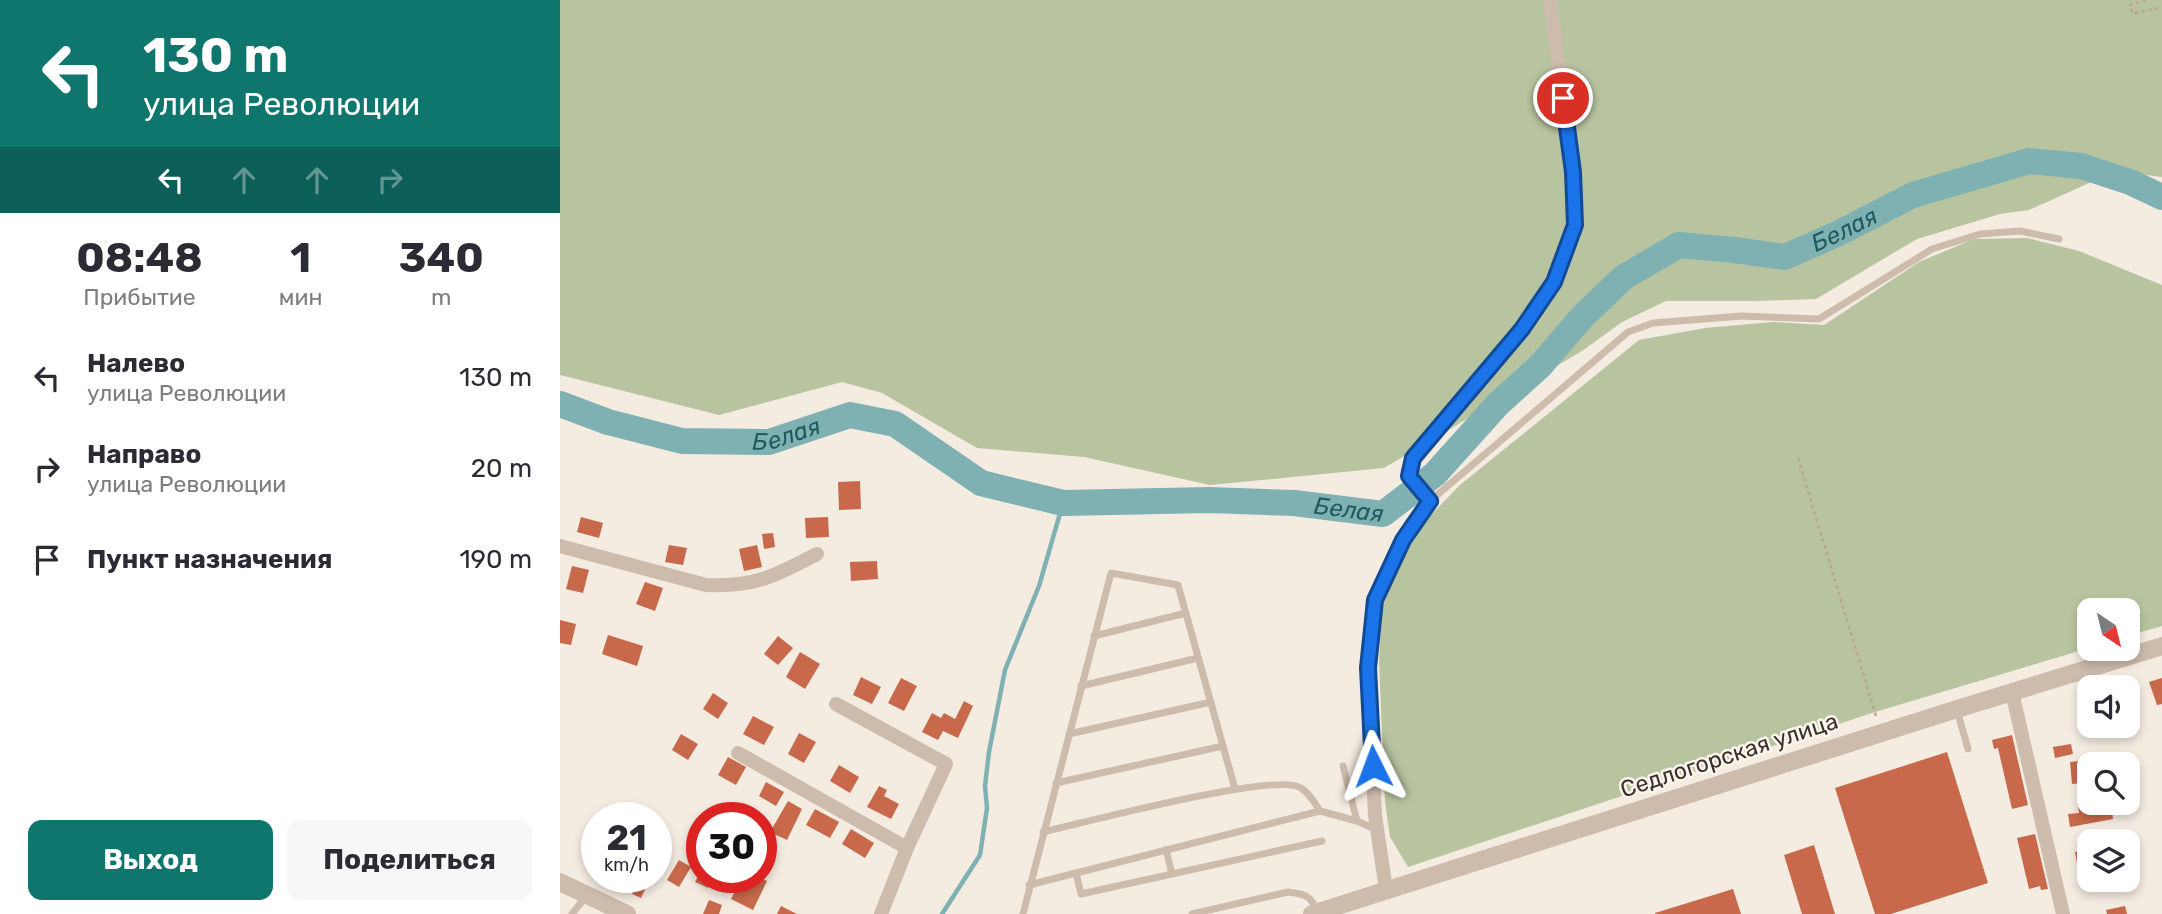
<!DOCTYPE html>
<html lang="ru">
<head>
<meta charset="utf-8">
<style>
  :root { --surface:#fff; --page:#f7f7f7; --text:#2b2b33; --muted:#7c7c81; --accent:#0f766e }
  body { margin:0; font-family:Rubik,sans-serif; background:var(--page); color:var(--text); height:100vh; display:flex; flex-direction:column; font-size:26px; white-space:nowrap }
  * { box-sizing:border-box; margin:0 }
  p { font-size:23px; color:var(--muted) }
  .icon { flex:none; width:38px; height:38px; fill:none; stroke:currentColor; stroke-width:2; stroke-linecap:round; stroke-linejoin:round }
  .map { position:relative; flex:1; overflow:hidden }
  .sheet { display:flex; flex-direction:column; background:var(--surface); width:560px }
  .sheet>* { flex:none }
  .banner { background:#0f766e; color:#fff; overflow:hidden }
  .needle { width:46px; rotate:145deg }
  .fabs { position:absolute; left:1517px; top:598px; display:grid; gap:14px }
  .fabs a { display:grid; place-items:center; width:63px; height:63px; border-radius:14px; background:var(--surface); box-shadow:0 4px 10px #0003; font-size:35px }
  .speed { position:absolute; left:21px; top:802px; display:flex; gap:14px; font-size:35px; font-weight:700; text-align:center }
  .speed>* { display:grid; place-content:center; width:91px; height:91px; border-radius:50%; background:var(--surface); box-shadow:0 4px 10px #0003; line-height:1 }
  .speed small { font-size:18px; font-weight:400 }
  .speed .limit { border:10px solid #d22; background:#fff; color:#111 }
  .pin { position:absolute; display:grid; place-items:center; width:60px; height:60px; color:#fff; margin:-30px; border:4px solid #fff; border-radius:50%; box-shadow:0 2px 7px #0007 }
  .me { position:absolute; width:77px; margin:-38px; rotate:357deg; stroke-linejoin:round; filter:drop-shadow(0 0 5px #0008) }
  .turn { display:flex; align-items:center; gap:24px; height:147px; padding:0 28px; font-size:32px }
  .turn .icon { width:91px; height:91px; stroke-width:2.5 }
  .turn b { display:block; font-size:49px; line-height:60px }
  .lanes { display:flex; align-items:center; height:66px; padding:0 28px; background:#0003; justify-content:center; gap:35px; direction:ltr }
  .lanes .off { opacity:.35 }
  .eta { display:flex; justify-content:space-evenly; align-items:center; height:119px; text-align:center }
  .eta b { font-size:42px; font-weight:700; line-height:49px }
  .action { display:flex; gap:14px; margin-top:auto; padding:14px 28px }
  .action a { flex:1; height:80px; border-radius:14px; background:var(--accent); color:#fff; font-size:28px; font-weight:700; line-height:80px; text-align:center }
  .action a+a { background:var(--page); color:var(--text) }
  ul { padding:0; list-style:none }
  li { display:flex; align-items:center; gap:21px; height:91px; padding:0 28px }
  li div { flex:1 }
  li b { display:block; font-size:26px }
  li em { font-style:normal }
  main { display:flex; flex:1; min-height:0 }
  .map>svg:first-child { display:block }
  .green { fill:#b8c4a0 }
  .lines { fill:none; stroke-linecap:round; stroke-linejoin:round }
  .stream { stroke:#7fb0b2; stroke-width:4.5 }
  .river { stroke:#7fb0b2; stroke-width:26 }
  .building { fill:#c8694b }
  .path { stroke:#b9a596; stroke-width:2.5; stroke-dasharray:3.5 3.5; stroke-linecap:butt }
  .service { stroke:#cdbbac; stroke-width:7 }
  .minor { stroke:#cdbbac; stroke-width:14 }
  .tertiary { stroke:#cdbbac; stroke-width:18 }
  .route-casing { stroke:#114b97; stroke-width:18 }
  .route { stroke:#1a73e8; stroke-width:12 }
  .labels { text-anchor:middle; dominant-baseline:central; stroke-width:5; stroke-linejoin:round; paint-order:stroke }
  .street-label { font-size:23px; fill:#3b302b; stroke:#fbf5ee }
  .water-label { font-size:24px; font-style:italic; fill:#1f5a5e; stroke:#fbf5ee }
</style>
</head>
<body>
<main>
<section class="sheet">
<div class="banner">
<div class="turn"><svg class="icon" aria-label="left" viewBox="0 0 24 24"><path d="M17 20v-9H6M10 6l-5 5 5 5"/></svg><div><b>130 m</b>улица Революции</div></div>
<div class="lanes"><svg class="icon" aria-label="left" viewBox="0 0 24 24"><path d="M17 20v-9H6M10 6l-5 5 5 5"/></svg><svg class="icon off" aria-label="ahead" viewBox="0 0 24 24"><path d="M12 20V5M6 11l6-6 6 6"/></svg><svg class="icon off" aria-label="ahead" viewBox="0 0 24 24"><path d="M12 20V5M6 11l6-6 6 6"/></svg><svg class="icon off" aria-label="right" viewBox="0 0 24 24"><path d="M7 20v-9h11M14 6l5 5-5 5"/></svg></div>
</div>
<div class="eta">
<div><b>08:48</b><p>Прибытие</p></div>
<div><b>1</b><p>мин</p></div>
<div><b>340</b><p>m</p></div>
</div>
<ul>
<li><svg class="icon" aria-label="left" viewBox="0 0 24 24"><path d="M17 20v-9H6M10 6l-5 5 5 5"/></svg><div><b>Налево</b><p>улица Революции</p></div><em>130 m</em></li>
<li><svg class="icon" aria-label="right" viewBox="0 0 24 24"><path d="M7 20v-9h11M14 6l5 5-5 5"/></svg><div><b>Направо</b><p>улица Революции</p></div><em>20 m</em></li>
<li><svg class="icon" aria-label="arrive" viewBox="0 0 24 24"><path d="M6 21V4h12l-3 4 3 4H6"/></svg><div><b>Пункт назначения</b></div><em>190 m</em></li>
</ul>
<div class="action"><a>Выход</a><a>Поделиться</a></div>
</section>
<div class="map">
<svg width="1602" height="914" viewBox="0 0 1602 914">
  <rect width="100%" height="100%" fill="#f4ebe1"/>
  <g class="green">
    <path d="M0,0H1602V177L1556,171L1469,210L1440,214L1357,239L1256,299L1196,301H1106L1062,322L1022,351L824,468L650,485L524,457L417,448L322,393L282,382L159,415L0,375Z"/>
    <path d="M1467,238L1519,251L1602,285V626L1568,636V611H1530L1529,648L1315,712L848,867L830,837L825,802L819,661L822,605L840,562L864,522L900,485L1079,340L1145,328L1213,322L1264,325L1359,262L1414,239Z"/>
  </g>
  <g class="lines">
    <path class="stream" d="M382,914L420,855L427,808L425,786L429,752L445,670L479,586L503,503"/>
    <path class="river" id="s1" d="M0,404L48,422L122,441L209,442L290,415L335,424L421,483L503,503L649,500L734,503L823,514L875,474L938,404L980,366L1023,316L1064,277L1119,245L1174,250L1225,257L1281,232L1353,195L1469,161L1521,166L1570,182L1602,197"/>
  </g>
  <g class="building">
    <path d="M300,481L301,509L279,510L278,482Z"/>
    <path d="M21,517L43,523L39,538L17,532Z"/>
    <path d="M268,517L269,537L246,538L245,518Z"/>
    <path d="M213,533L215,547L204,549L202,534Z"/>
    <path d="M109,545L127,548L123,565L105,562Z"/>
    <path d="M197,545L202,567L184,571L179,549Z"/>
    <path d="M317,561L318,579L291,581L290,562Z"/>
    <path d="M12,566L29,570L23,593L6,589Z"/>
    <path d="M85,582L103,588L95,611L76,604Z"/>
    <path d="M0,620L16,624L11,645L0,643Z"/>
    <path d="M48,635L83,646L77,666L42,654Z"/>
    <path d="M218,636L233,648L218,665L204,654Z"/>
    <path d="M240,652L260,664L245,689L226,677Z"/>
    <path d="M301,677L321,687L312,704L293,695Z"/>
    <path d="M341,678L357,686L344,711L328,703Z"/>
    <path d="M1602,678V704L1597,705L1589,682Z"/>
    <path d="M153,693L168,703L158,719L143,709Z"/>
    <path d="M404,701L413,706L398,738L383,731L378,740L362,732L372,713L381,718L384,713L395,719Z"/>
    <path d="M193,716L214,727L204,745L183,734Z"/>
    <path d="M239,733L256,742L244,763L228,754Z"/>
    <path d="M121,734L138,744L128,760L112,750Z"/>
    <path d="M1452,735L1468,805L1452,809L1438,748L1434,749L1432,740Z"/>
    <path d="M1511,744L1513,754L1495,758L1493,747Z"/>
    <path d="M1387,752L1428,883L1331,914H1315L1275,788Z"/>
    <path d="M168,757L186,767L176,785L158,775Z"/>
    <path d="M1543,758L1544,765H1530V782L1512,784L1510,762Z"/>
    <path d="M279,765L299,777L290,793L270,781Z"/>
    <path d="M206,782L224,792L216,806L199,796Z"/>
    <path d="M319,786L327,790L324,796L339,804L331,819L307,807Z"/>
    <path d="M1530,798V803H1551L1553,819L1510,827L1508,814L1519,813L1517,800Z"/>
    <path d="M228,801L242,809L227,840L210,832Z"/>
    <path d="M255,809L279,822L270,838L246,825Z"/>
    <path d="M291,829L314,843L305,858L282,844Z"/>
    <path d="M1475,834L1488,889L1481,890L1480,886L1469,889L1457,838Z"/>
    <path d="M96,838L109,847L100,860L96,858Z"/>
    <path d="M1254,845L1275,914H1242L1224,855Z"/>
    <path d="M1530,850V872L1519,874L1515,852Z"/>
    <path d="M119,860L131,867L119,887L107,880Z"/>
    <path d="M142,867V877H153L148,888L135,882Z"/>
    <path d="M79,877L90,879L81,898L72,894Z"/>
    <path d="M182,877H198L207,881L193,910L171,899Z"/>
    <path d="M1173,889L1181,914H1095V913Z"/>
    <path d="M149,900L162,905L159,914H143Z"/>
    <path d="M221,906L237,914H217Z"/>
    <path d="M1565,906L1567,914H1547L1546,910Z"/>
  </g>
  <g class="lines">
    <g class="path">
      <path d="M1586,0L1570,5L1573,14L1602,7"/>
      <path d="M1238,458L1316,716"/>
    </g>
    <g class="service">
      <path d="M870,501L1068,332L1093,323L1182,316L1259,319L1372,249L1420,234L1460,231L1499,239"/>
      <path d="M534,636L626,613"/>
      <path d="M521,686L638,658"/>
      <path d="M1397,710L1408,749"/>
      <path d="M509,734L651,702"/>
      <path d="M783,766L797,821"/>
      <path d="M496,783L663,746"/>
      <path d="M483,832C523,823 712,773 739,787C748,791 755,803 760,811"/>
      <path d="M606,850L612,874"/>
      <path d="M516,873L521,894L762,841"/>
      <path d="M469,885L760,811L797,821L817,830"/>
      <path d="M12,914L27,895"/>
      <path d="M463,914L551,573L618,585L675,789"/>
      <path d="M632,914L728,892C744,894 751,895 757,911"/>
    </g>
    <g class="minor">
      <path d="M0,546L146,585C196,587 215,576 257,554"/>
      <path d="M1452,692L1503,914"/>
      <path d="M276,704L386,764L347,848L321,914"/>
      <path d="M178,753L347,848"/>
      <path d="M826,890L815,815L808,668L815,600L843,540L870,501L849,476L853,458L962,329L994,282L1015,225L1013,172L990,0"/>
    </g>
    <g class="tertiary">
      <path d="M0,882L67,914"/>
      <path d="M752,914L1397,709L1602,646"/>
    </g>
  </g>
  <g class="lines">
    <g class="route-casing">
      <path id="route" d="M813,766L808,668L815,600L843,540L870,501L849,476L853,458L962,329L994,282L1015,225L1013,172L1003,98"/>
    </g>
    <use href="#route" class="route"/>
  </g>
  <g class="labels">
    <g class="street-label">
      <text transform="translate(1169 755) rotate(-18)">Седлогорская улица</text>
    </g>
    <g class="water-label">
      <text stroke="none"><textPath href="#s1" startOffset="1430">Белая</textPath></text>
      <text stroke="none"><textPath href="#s1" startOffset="233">Белая</textPath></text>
      <text stroke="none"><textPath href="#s1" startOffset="821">Белая</textPath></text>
    </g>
  </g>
</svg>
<div class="fabs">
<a><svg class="needle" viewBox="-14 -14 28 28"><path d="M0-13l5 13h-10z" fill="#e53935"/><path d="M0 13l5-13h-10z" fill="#7c7c81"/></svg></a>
<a><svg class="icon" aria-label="sound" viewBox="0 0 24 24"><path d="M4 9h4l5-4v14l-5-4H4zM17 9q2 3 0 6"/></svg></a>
<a><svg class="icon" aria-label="search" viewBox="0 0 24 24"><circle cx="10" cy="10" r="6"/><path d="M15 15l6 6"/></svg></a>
<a><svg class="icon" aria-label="layers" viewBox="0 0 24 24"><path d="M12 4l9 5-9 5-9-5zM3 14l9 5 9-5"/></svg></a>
</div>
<div class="speed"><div>21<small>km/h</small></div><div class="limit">30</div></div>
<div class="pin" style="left:1003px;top:98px;background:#d93025"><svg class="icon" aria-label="arrive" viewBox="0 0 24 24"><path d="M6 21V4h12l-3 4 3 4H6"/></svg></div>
<svg class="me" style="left:813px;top:766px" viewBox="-20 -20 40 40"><path d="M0-17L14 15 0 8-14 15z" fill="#1a73e8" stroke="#fff" stroke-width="4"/></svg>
</div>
</main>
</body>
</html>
